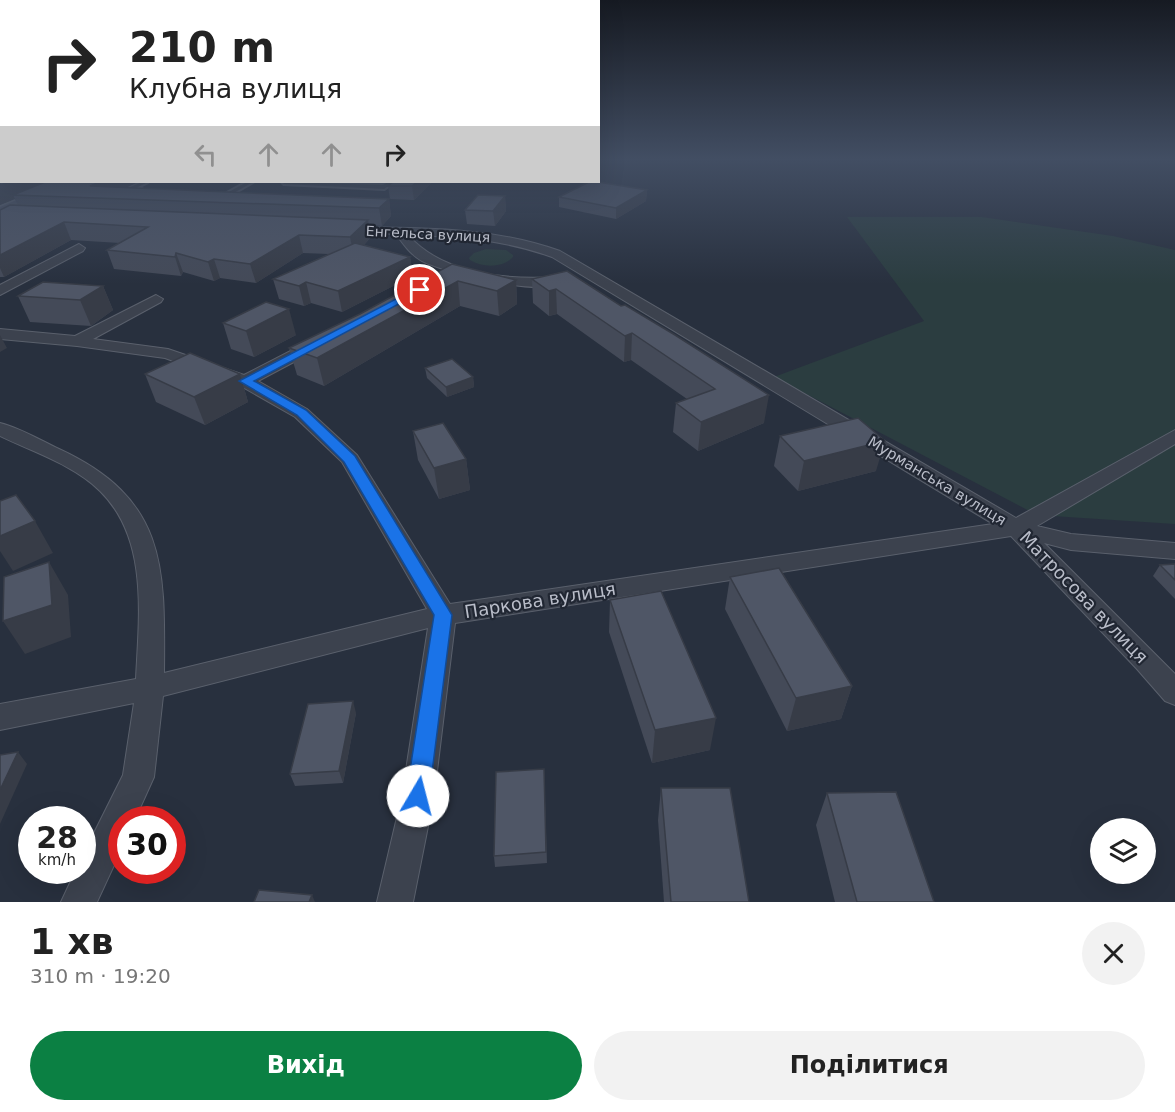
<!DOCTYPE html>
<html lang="uk">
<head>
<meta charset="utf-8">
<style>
  :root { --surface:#fff; --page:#f2f2f2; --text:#222; --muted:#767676; --accent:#0b8043 }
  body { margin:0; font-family:"DejaVu Sans",sans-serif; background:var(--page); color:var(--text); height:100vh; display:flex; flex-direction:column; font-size:22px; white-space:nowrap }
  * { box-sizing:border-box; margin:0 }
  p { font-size:20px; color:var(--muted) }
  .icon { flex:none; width:33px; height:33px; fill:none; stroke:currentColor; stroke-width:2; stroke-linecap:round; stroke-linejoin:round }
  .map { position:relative; height:902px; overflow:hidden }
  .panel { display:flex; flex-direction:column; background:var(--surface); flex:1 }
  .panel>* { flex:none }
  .guide { position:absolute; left:0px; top:0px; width:600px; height:183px; box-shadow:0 6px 24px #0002; background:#fff; color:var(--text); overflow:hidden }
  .buttons { position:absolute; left:1090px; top:818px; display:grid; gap:12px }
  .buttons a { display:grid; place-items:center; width:66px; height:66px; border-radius:50%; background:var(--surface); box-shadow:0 6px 24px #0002; font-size:30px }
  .speed { position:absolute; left:18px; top:806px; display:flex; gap:12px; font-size:30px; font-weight:700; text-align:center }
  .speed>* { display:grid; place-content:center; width:78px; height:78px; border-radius:50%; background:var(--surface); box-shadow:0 6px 24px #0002; line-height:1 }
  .speed small { font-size:15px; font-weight:400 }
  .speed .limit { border:9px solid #d22; background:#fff; color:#111 }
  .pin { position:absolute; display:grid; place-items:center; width:51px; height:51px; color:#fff; margin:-26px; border:3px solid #fff; border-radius:50%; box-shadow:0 2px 6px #0007 }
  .me { position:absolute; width:66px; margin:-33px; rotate:8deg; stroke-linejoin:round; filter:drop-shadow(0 0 4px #0008) }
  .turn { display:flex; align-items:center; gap:21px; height:126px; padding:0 30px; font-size:27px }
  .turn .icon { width:78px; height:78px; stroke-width:2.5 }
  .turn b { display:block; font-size:42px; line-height:51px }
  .lanes { display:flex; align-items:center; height:57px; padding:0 30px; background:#0003; justify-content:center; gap:30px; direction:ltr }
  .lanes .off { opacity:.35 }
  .round { display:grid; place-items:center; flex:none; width:63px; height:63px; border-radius:32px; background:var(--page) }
  .summary { display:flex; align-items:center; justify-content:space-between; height:102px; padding:0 30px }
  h1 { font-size:36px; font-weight:700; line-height:45px }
  .action { display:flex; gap:12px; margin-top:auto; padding:12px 30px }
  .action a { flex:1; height:69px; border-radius:36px; background:var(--accent); color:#fff; font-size:24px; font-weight:700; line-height:69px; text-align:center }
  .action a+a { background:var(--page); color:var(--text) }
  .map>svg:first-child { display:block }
  .green { fill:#2b3d40 }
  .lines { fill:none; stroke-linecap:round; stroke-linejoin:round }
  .lane-casing { stroke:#5a606c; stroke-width:4 }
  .street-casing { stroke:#5a606c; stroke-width:2 }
  .secondary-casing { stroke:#5a606c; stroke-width:4 }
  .lane { fill:#3c424e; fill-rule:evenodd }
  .street { fill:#3c424e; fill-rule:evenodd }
  .secondary { fill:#4b5160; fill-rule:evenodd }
  .wall { fill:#444a58 }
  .shaded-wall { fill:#373c47 }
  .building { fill:#4f5666; stroke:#373c47; stroke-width:1.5 }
  .route { fill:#1a73e8; stroke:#114b97; stroke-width:1.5 }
  .labels { text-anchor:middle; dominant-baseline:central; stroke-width:4.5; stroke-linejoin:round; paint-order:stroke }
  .far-street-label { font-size:14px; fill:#b9bdc9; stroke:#212733 }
  .street-label { font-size:15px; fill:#b9bdc9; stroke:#212733 }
  .near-street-label { font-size:18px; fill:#b9bdc9; stroke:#212733 }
</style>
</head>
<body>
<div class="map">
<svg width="1175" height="902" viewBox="0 0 1175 902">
  <rect width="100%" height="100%" fill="#28303e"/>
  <g class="green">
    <path d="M847,217H982L1113,236L1175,250V524L1037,515L774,377L924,321Z"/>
    <path d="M486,249L506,250L513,255V257C503,268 483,268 470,260L469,258L474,253Z"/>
  </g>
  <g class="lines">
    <g class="lane-casing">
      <g id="lane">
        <path d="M142,182H148L136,188L142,189V191L126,189Z"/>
        <path d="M247,182H253L232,194L227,193Z"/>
        <path d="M282,182L383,185L388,182H394L384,189L284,184Z"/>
      </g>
    </g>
    <g class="street-casing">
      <g id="street">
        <path d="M343,227C417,228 490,226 560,251L1016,518L1175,430V444L1037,526L1071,534L1175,543V559L1071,550L1044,543L1175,674V705L1165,701L1137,669L1011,536L455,623L434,796L413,902H377L402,796L428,628L163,696L154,777L135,819H122V848L97,902H61L76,870H82V857L123,775L134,703L0,730V704L136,679C139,616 149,539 100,491C74,465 33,452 0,436V423C20,428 40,440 59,449C167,499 165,566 164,673L427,609L342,462L295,417L239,385L165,358L77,346L0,339V329L75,336L156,295L163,299L161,302L93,339L168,349L244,375L310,341H322L324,344L322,347L258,381L307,409L357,455L450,604L993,524L552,257C505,240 458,236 408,235C443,275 508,280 557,277L564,281C546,299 444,272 422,261C411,255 403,244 396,234L339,232L337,230Z"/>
        <path d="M79,244L85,248L83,251L0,295V285Z"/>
      </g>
    </g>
    <g class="secondary-casing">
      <path id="secondary" d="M59,182H77L75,185L0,218V207Z"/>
    </g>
    <use href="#lane" class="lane"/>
    <use href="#street" class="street"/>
    <use href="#secondary" class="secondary"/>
  </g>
  <g class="wall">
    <path d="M0,173L126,188L389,199L391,216L382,226L369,225L371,237L364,245L410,257L413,276L342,312L311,303L304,306L279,299L273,279L329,254L303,253L256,283L220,278L214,281L183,272L181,276L114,269L107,250L120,243L71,240L4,277H0V210L18,205Z"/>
    <path d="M432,182L414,200L390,199L388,186Z"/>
    <path d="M647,190L646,201L616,219L559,207V197Z"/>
    <path d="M505,196L506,211L495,226L467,224L465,210Z"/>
    <path d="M452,264L516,280L517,304L499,316L460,306L324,386L297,375L289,348L360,314Z"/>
    <path d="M567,271L764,423L698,451L673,432L676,403L687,399L631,360L624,362L557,314L549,316L533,303L532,279Z"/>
    <path d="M103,286L113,310L91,326L30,322L18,296Z"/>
    <path d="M223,323L296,335L254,357L231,349Z"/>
    <path d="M425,368L473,377L474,387L447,397L427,378Z"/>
    <path d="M145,374H240L248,402L205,425L156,402Z"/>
    <path d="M413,431L466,459L470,490L439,499L418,460Z"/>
    <path d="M780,436L876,471L798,491L774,466Z"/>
    <path d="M1175,564V599L1153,576L1160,565Z"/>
    <path d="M730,577L852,686L841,719L787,731L725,609Z"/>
    <path d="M610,600L710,750L652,763L609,632Z"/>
    <path d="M356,713L343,783L295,786L290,774Z"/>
    <path d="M544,769L547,863L495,867L494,856Z"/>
    <path d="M661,788L749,902H664L658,820Z"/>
    <path d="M827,793L934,902H835L816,825Z"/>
  </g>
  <g class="shaded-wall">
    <path d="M10,182H55L13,195L15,199L0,205V185Z"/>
    <path d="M100,182H138L105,198L90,186Z"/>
    <path d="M417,182H432L414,200L412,186Z"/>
    <path d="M647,190L646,201L616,219V208Z"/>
    <path d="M505,196L506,211L495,226L493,211Z"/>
    <path d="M389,199L391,216L382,226L379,208Z"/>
    <path d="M368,220L371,237L354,256L350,237Z"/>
    <path d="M64,222L71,240L4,277L0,268V255Z"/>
    <path d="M299,235L303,253L256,283L250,264Z"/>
    <path d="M176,253L183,272L181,276L175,257Z"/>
    <path d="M410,257L413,276L342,312L338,291Z"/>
    <path d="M214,259L220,278L214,281L208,262Z"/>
    <path d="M516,280L517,304L499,316L497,291Z"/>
    <path d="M458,281L460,306L324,386L317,358Z"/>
    <path d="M306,282L311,303L304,306L299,286Z"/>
    <path d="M103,286L113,310L91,326L80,300Z"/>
    <path d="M556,289L557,314L549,316V291Z"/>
    <path d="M289,309L296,335L254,357L246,331Z"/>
    <path d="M632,333L631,360L624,362L625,336Z"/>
    <path d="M0,335L7,348L0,352Z"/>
    <path d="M240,374L248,402L205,425L194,397Z"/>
    <path d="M473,377L474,387L447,397L446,387Z"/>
    <path d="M769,395L764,423L698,451L701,422Z"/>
    <path d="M885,441L876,471L798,491L804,461Z"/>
    <path d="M466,459L470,490L439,499L434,468Z"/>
    <path d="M35,521L53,553L13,571L0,551V536Z"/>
    <path d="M49,562L68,595L71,637L25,654L3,621Z"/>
    <path d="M852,686L841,719L787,731L796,698Z"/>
    <path d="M353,701L356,713L343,783L339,771Z"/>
    <path d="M716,718L710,750L652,763L655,730Z"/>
    <path d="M18,752L27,764L0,824V790Z"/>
    <path d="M312,895L315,902H309Z"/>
  </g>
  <g class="building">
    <path d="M2,172V182H10L0,185V173Z"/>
    <path d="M45,182H100L90,186L389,199L379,208L13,195Z"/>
    <path d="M393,182H417L412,186H388Z"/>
    <path d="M589,182H598L647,190L616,208L559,197Z"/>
    <path d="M478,195L505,196L493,211L465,210Z"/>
    <path d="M10,205L368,220L350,237L299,235L250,264L214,259L208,262L176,253L175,257L107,250L148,227L64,222L0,255V210Z"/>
    <path d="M355,243L410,257L338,291L306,282L299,286L273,279Z"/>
    <path d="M452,264L516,280L497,291L458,281L317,358L289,348L360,314Z"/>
    <path d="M567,271L621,306L625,305L675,335L769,395L701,422L676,403L715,389L632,333L625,336L556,289L549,291L532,279Z"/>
    <path d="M43,282L103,286L80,300L18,296Z"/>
    <path d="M266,302L289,309L246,331L223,323Z"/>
    <path d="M190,353L240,374L194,397L145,374Z"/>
    <path d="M452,359L473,377L446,387L425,368Z"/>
    <path d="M858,418L885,441L804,461L780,436Z"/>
    <path d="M443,423L466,459L434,468L413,431Z"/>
    <path d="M16,495L35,521L0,536V501Z"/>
    <path d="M49,562L52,605L3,621L4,577Z"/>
    <path d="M1175,564V580L1160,565Z"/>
    <path d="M779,568L852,686L796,698L730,577Z"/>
    <path d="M661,591L716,718L655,730L610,600Z"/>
    <path d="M353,701L339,771L290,774L308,704Z"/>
    <path d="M18,752L0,790V755Z"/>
    <path d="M544,769L546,852L494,856L496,772Z"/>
    <path d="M661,788H730L749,902H671Z"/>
    <path d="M896,792L934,902H857L827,793Z"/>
    <path d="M259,890L312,895L309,902H254Z"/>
  </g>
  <linearGradient id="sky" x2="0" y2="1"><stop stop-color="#161a22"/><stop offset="0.56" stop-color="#424e63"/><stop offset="1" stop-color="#424e63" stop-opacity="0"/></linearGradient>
  <rect width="1175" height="284" fill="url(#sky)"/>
  <path class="route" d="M417,288L425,290L254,381L306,410L355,456L452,615L429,796L425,804L418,807L410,804L406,796L434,615L344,462L297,415L239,381Z"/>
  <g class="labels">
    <g class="far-street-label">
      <text transform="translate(428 234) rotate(3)">Енгельса вулиця</text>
    </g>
    <g class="street-label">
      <text transform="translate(937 481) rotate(31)">Мурманська вулиця</text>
    </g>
    <g class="near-street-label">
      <text transform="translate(1084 597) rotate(46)">Матросова вулиця</text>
      <text transform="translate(540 600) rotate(-9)">Паркова вулиця</text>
    </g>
  </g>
</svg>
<div class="buttons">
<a><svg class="icon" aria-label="layers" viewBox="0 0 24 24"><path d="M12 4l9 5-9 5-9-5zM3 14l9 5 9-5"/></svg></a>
</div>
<div class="speed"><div>28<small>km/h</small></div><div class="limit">30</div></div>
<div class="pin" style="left:420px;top:290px;background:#d93025"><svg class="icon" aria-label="arrive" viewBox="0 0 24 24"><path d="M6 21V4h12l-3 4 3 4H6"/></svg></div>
<svg class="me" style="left:418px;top:796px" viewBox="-20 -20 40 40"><circle r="19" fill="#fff"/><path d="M0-13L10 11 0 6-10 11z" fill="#1a73e8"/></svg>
<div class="guide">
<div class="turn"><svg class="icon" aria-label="right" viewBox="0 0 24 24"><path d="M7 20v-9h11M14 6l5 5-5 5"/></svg><div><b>210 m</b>Клубна вулиця</div></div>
<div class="lanes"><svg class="icon off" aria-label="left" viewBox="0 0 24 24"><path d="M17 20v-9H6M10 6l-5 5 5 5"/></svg><svg class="icon off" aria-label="ahead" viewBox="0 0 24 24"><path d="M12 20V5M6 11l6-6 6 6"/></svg><svg class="icon off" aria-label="ahead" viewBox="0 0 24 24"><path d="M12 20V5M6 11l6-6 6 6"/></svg><svg class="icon" aria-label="right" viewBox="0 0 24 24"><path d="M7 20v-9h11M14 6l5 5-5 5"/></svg></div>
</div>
</div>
<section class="panel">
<div class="summary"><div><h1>1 хв</h1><p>310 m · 19:20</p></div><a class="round"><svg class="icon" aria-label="close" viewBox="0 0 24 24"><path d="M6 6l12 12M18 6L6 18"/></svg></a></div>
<div class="action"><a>Вихід</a><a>Поділитися</a></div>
</section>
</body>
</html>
